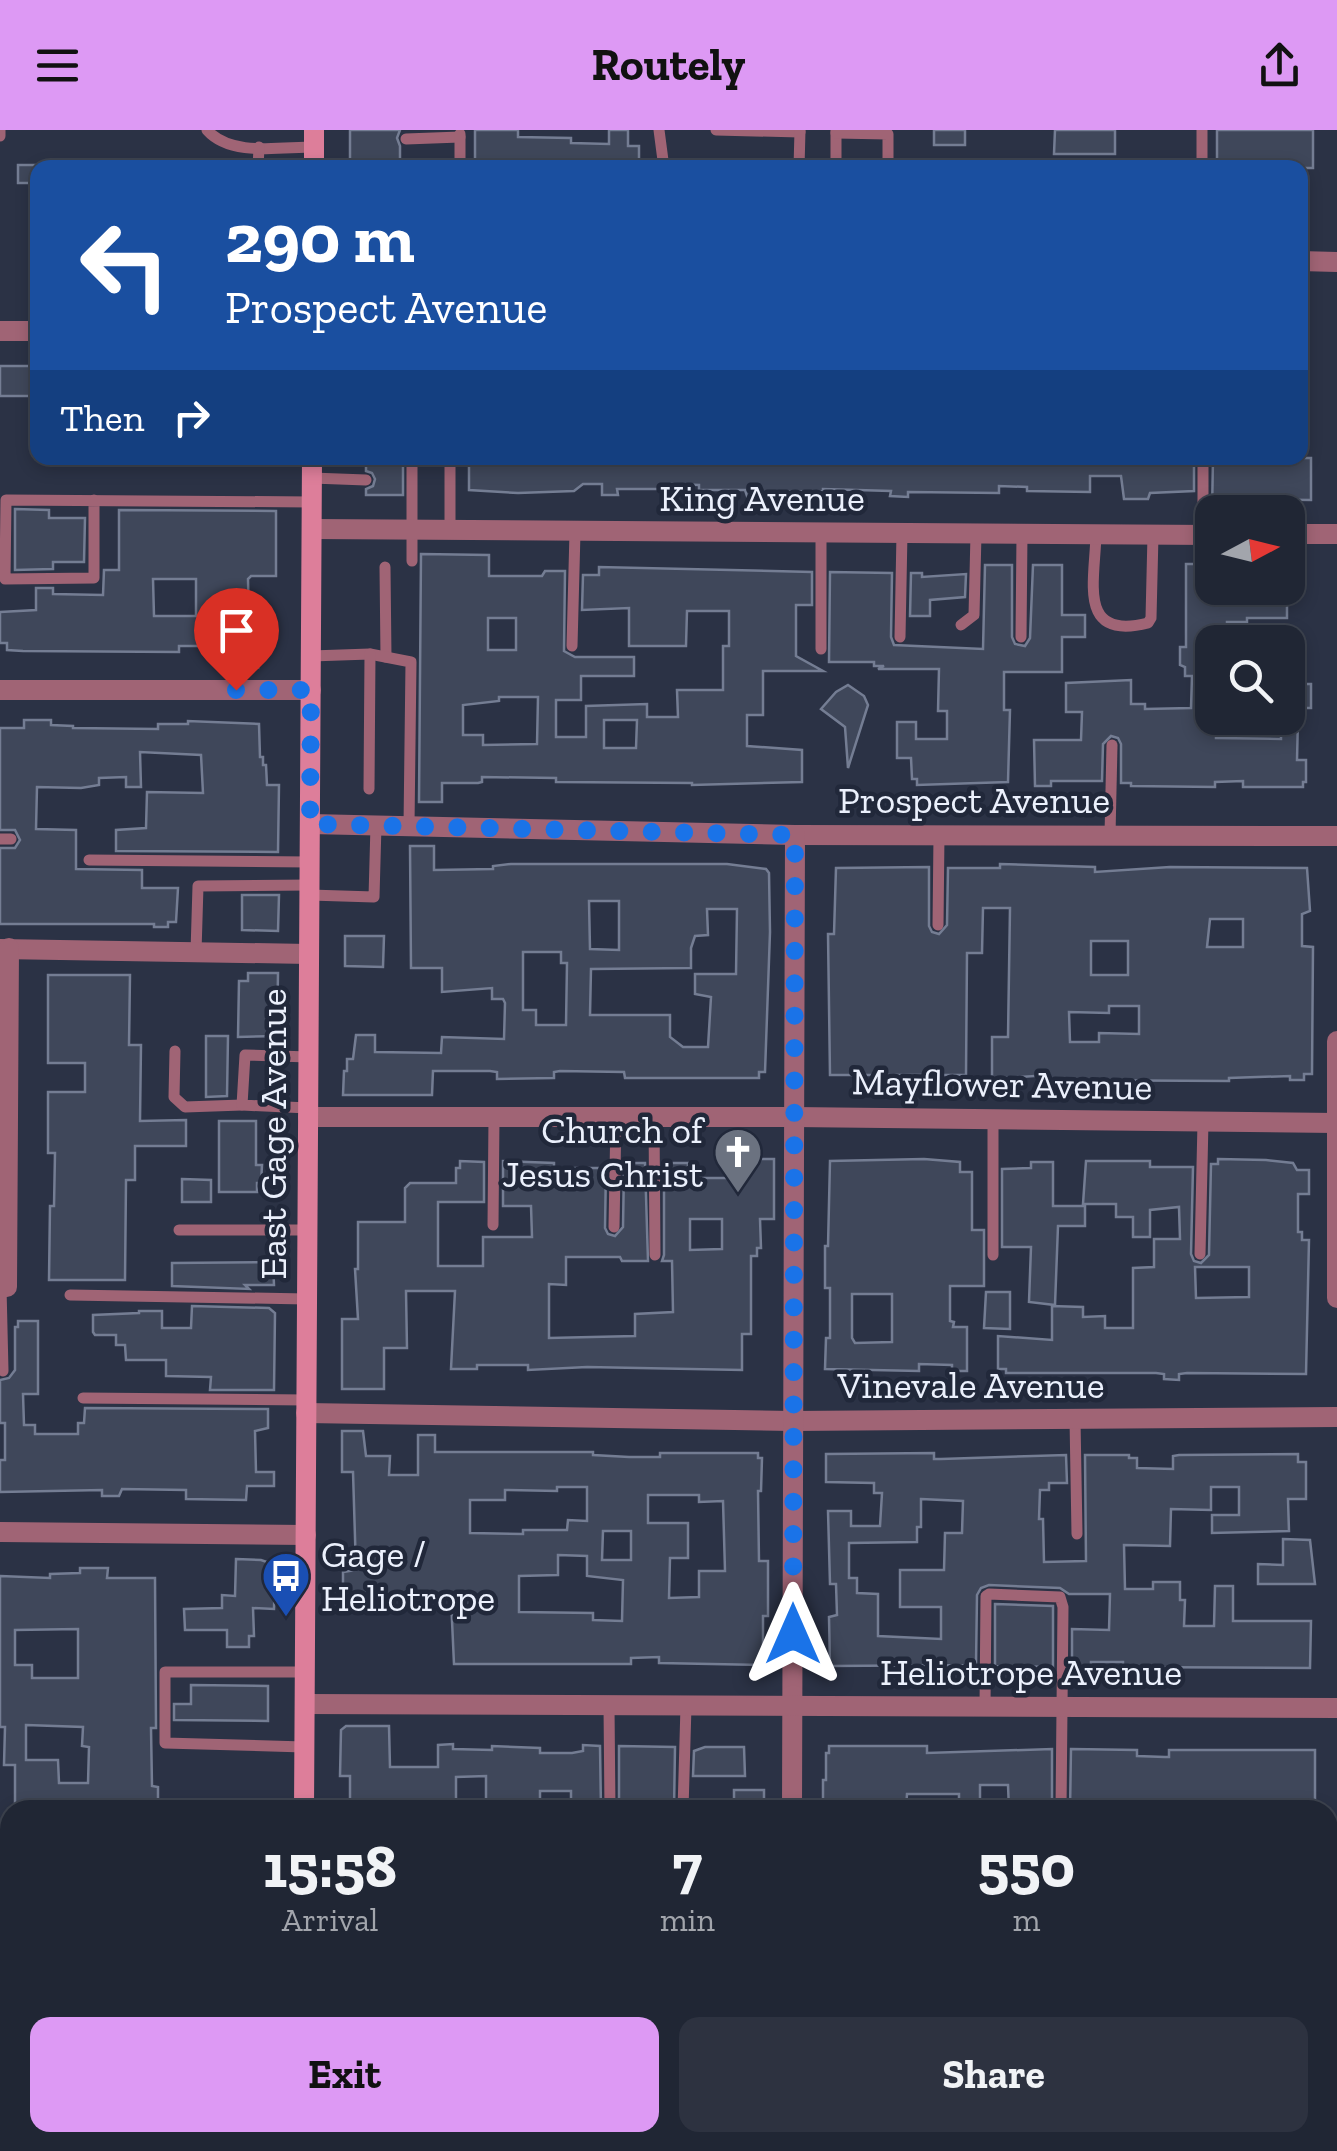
<!DOCTYPE html>
<html lang="en">
<head>
<meta charset="utf-8">
<style>
  :root { --surface:#202634; --page:#2d3240; --text:#f1f3f6; --muted:#a2a5ac; --line:#3d434f; --accent:#dd99f4 }
  body { margin:0; font-family:"Zilla Slab",serif; background:var(--page); color:var(--text); height:100vh; display:flex; flex-direction:column; font-size:38px; white-space:nowrap }
  * { box-sizing:border-box; margin:0 }
  p { font-size:32px; color:var(--muted) }
  .icon { flex:none; width:55px; height:55px; fill:none; stroke:currentColor; stroke-width:2; stroke-linecap:round; stroke-linejoin:round }
  .map { position:relative; flex:1; overflow:hidden }
  .drawer { position:absolute; left:0px; top:1670px; width:1338px; height:352px; display:flex; flex-direction:column; background:var(--surface); border-radius:30px 30px 0 0; box-shadow:0 5px 15px #0003,0 0 0 2px var(--line) }
  .drawer>* { flex:none }
  .top-card { position:absolute; left:30px; top:30px; width:1278px; height:305px; border-radius:20px; box-shadow:0 5px 15px #0003,0 0 0 2px var(--line); background:#1a4fa0; color:#fff; overflow:hidden }
  .needle { width:65px; rotate:83deg }
  .buttons { position:absolute; left:1195px; top:365px; display:grid; gap:20px }
  .buttons a { display:grid; place-items:center; width:110px; height:110px; border-radius:20px; background:var(--surface); box-shadow:0 5px 15px #0003,0 0 0 2px var(--line); font-size:50px }
  .pin { position:absolute; display:grid; place-items:center; width:85px; height:85px; color:#fff; margin:-102px -42px; border-radius:50% 50% 50% 0; rotate:-45deg; box-shadow:0 0 10px #0007 }
  .pin .icon { rotate:45deg }
  .me { position:absolute; width:110px; margin:-55px; rotate:0deg; stroke-linejoin:round; filter:drop-shadow(0 0 8px #0008) }
  .turn { display:flex; align-items:center; gap:35px; height:210px; padding:0 30px; font-size:45px }
  .turn .icon { width:130px; height:130px; stroke-width:2.5 }
  .turn b { display:block; font-size:70px; line-height:85px }
  .then { display:flex; align-items:center; height:95px; padding:0 30px; background:#0003; gap:20px; font-size:38px }
  .eta { display:flex; justify-content:space-evenly; align-items:center; height:170px; text-align:center }
  .eta b { font-size:60px; font-weight:700; line-height:70px }
  .button { display:flex; gap:20px; margin-top:auto; padding:20px 30px }
  .button a { flex:1; height:115px; border-radius:20px; background:var(--accent); color:#111; font-size:40px; font-weight:700; line-height:115px; text-align:center }
  .button a+a { background:var(--page); color:var(--text) }
  header { display:flex; justify-content:space-between; align-items:center; height:130px; padding:0 30px; background:var(--accent); color:#111; font-size:45px; font-weight:700 }
  .map>svg:first-child { display:block }
  .building { fill:#3f475a; stroke:#747d93; stroke-width:2.5; fill-rule:evenodd }
  .lines { fill:none; stroke-linecap:round; stroke-linejoin:round }
  .service { stroke:#a06475; stroke-width:11 }
  .minor { stroke:#a06475; stroke-width:20 }
  .tertiary { stroke:#a06475; stroke-width:20 }
  .secondary { stroke:#dd7e9a; stroke-width:20 }
  .route { stroke:#1a73e8; stroke-width:18; stroke-dasharray:0 32.4 }
  .labels { text-anchor:middle; dominant-baseline:central; stroke-width:9; stroke-linejoin:round; paint-order:stroke }
  .street-label { font-size:38px; fill:#ebf0fc; stroke:#21283a }
  .poi-label { font-size:38px; fill:#ebf0fc; stroke:#21283a; text-anchor:end }
</style>
</head>
<body>
<header><svg class="icon" aria-label="menu" viewBox="0 0 24 24"><path d="M4 6h16M4 12h16M4 18h16"/></svg>Routely<svg class="icon" aria-label="share" viewBox="0 0 24 24"><path d="M12 15V3M7 8l5-5 5 5M5 13v7h14v-7"/></svg></header>
<div class="map">
<svg width="1337" height="2021" viewBox="0 0 1337 2021">
  <rect width="100%" height="100%" fill="#2b3245"/>
  <g class="building">
    <path d="M350,0H400L397,8L400,16V38H350Z"/>
    <path d="M475,0H518V7L571,8V13L609,14V0H628V16H639V34H631V38H475Z"/>
    <rect x="934" y="0" width="31" height="15"/>
    <path d="M1055,0H1115V24H1054Z"/>
    <rect x="1217" y="0" width="96" height="38"/>
    <rect x="18" y="35" width="20" height="18"/>
    <rect x="0" y="236" width="38" height="30"/>
    <path d="M366,328H403V365H366V359L373,356L375,349L372,343L366,341Z"/>
    <path d="M469,328H1170L1194,330V361L1150,363L1148,369H1124L1121,346H1090V362L1027,361V357L999,356V363L908,362V367L890,366L891,361L823,359V361L767,362V369H748L745,360H699V355L671,354L661,359H617L618,365H602V354H583L574,361L518,363L469,360Z"/>
    <path d="M1213,328H1311V370L1233,369V382L1212,383Z"/>
    <path d="M15,379L49,380V388H85L84,432H53V439L15,440Z"/>
    <path d="M119,380L276,381V446H251L248,449L249,493H257L258,510H269V524H258V536L218,488V516H179V522L23,521L7,520V513H0V482L36,480V458H53V464L103,465L104,440H119ZM153,449H196V486H154Z"/>
    <path d="M421,424L489,425V446H542L545,441H565L564,521L575,527H634V546H581V570H556V607H586V576L647,574V587H678L677,560H723V516H729V481H687L686,516H629V478L582,480L583,445H599V437L812,442V475H796V526L823,541H763V585H747V616L802,620V652L692,655V653L556,652V648L482,647V652L478,653H442V672H419ZM488,488H516V520H488ZM499,567H538L537,614L483,615V605H463V575L499,571ZM604,590H637L636,618H604Z"/>
    <path d="M1186,434H1212V458H1287V488H1247V492H1227V512H1212V588H1216V608L1281,609V588H1298L1297,630H1306V652H1303V657H1243V651L1215,652V657L1131,656V653H1121V614L1118,608L1111,606L1103,614L1102,651H1051V656H1035L1034,610H1081L1082,582H1066V553L1131,550V574H1145V579L1191,578L1192,546H1185V537L1180,535V517H1186Z"/>
    <path d="M985,435H1012V507L1015,514L1025,516L1030,508L1033,435H1062V485H1085V507H1062V542H1004V580H1010L1008,652L917,655V649H912L911,628H897V592H916V609H947V581H938L939,539H878L884,536H874V532H829L830,442L892,443L891,507L894,515L983,519Z"/>
    <path d="M911,443H922V447L966,444L965,467L930,470V486H910Z"/>
    <rect x="1288" y="554" width="23" height="24"/>
    <path d="M848,555L864,566L868,575L848,638L845,597L821,579L836,562Z"/>
    <path d="M24,590H51V595L73,596V598L158,599V594H188V591L259,594L260,627H263V635H266L267,655H279L278,722L116,721V700L146,698L147,662L203,663L201,625L140,622L141,657H126V647L99,648V655L81,658L37,657L36,699L76,700V739L142,740V758H178L176,792H168V797H154V794H0V718H15L20,710L15,700H0V598H24Z"/>
    <path d="M410,716H434V740L493,739V736L511,734H727L766,739L769,743L770,802L765,942H759V948H625L624,942L560,941L554,942V948L497,949V942L490,941H433L432,965H343L344,941H347V929H353L356,905H375V922L441,923L442,907L504,909L505,873L503,869H492V858L442,862V838H411ZM589,771H619V820L590,819ZM707,779H737L736,844H695V864L711,867L708,917H683L670,907V885H590L591,839L691,838V818L695,806L708,805ZM523,822H561V833H567L566,895H536V880H523Z"/>
    <path d="M1000,734L1095,737V742L1170,737L1307,738L1310,781L1302,784V816L1313,817L1312,944H1304V950H1290V946L1229,948V951L1048,950L1049,945L992,949V907H1008L1010,778H983L982,823H967L966,945H830L828,804H834L836,738L929,737V796L932,802L939,804L947,795L948,738H1000ZM1210,789H1243V817H1207ZM1091,811H1128V845H1091ZM1109,876H1139V904L1099,903V912H1070L1069,882L1109,883Z"/>
    <path d="M242,765H279L278,801L242,800Z"/>
    <path d="M345,806H384L383,837L345,836Z"/>
    <path d="M248,843H278L277,906L238,907L239,851H248Z"/>
    <path d="M48,845H130L129,915H141L140,991L186,990V1016H135V1050H126L125,1150H49L50,1076H54L55,1023H48V962H85V933H48Z"/>
    <path d="M206,906H228L227,966L206,967Z"/>
    <path d="M219,991H256V1035H262L261,1053H257V1062H219Z"/>
    <path d="M739,1029H774V1089H760L761,1118H757V1126H751V1204H742V1240L587,1237L528,1240V1235H477V1239H451L455,1161H406L407,1218H384V1259H342V1189H358L355,1139H358V1092H405V1058L410,1053H456V1038H460V1031L484,1032V1072H438V1136H483V1107H532L531,1076H503V1031L554,1033V1038H606L605,1098L608,1104L615,1106L623,1097L624,1038H631V1033H645L648,1131H622L620,1127H566V1155L549,1154V1208L635,1206V1184L673,1182L672,1131H662L664,1125V1033H688V1048H739ZM690,1089H722V1119L690,1120Z"/>
    <path d="M924,1029L960,1032V1042H972V1100H984V1156H950V1191L954,1192L953,1197H967V1241H952V1235L919,1234V1241L825,1239L826,1208H830V1158H825V1116H828L830,1031ZM852,1164H892V1212L855,1213L852,1208Z"/>
    <path d="M1218,1029L1266,1030L1293,1033L1297,1040H1309V1064H1298V1102H1302V1110H1309L1306,1244L1187,1243L1179,1244V1250L1164,1249V1244L1156,1243H1006V1239H998V1206L1052,1210V1176L1083,1177V1187L1105,1186V1198H1133V1138L1154,1137V1109H1180L1179,1077L1150,1080V1107H1133V1087H1116V1074H1083L1086,1031H1150V1037H1193L1191,1124L1194,1131L1201,1133L1209,1125L1211,1034H1218ZM1195,1137H1249V1167L1196,1168Z"/>
    <path d="M1031,1032H1053V1076H1085V1096H1058L1055,1175L1029,1172L1031,1117H1002V1039L1031,1038Z"/>
    <path d="M182,1049L211,1050V1072H182Z"/>
    <path d="M273,1132L274,1155H245L249,1159L172,1156V1133Z"/>
    <path d="M986,1162H1010V1199L984,1198Z"/>
    <path d="M192,1176L269,1178L275,1183L274,1260H210L211,1247L166,1246V1230H126L125,1215H116V1205H95L93,1202V1185L139,1183V1181H162V1198H191Z"/>
    <path d="M18,1191H38V1264H23L24,1295H35V1304H78V1293H84L85,1278L268,1279V1298L255,1301L256,1342H274V1356H247L246,1370L186,1369V1360L122,1359L119,1366H102V1360L0,1362V1330H5V1293H0V1250L9,1248L15,1240V1197H18Z"/>
    <path d="M342,1301H363L366,1326H390L389,1345H418V1305H435V1322H593V1325L629,1327H660V1323H758V1328H762L761,1361H758L759,1431H768V1486H763V1535L659,1533V1527L631,1528V1534H454L451,1469L343,1466V1442L356,1440L353,1342H342ZM557,1357H587V1391L568,1390L567,1400H523V1404L470,1403V1370H505V1360L557,1361ZM648,1365H699V1372L723,1371L725,1441H699V1467L669,1468L670,1428H688V1393H648ZM603,1401H631V1430H602ZM558,1425L587,1426V1446L623,1450L622,1491L593,1490V1483L519,1482V1446L558,1445Z"/>
    <path d="M934,1323V1329H941L1066,1325L1067,1353H1049V1360H1040L1039,1389H1043L1044,1432L1086,1431L1085,1325H1129V1328H1137V1338L1173,1339V1326L1179,1325L1298,1324V1332H1306V1369H1288L1289,1401L1212,1403V1385H1239V1357H1211V1380L1171,1379L1170,1416L1124,1415L1125,1459H1153V1452H1180V1470H1185L1184,1496H1214L1215,1456H1233V1491H1311L1310,1538L1123,1537V1532H1091V1537H1072V1499L1109,1500L1110,1464H1069L1060,1458L989,1455L981,1458L977,1465L976,1535L830,1536L829,1487L837,1485L836,1454H830L828,1381H851V1396H880L882,1363H874V1353L826,1352V1324ZM921,1369L963,1371L962,1403H945L944,1440H900V1477H941V1509L878,1506V1464L857,1463V1448H849V1413L917,1412V1397H921Z"/>
    <path d="M1283,1409L1310,1410L1315,1454H1258V1434L1283,1435Z"/>
    <path d="M236,1429L261,1430L270,1433L275,1442L274,1479L253,1478L254,1506H249V1517H227V1500H185L184,1479L222,1478V1465L235,1466Z"/>
    <path d="M80,1438H108L107,1448H155L156,1598H151L152,1656L158,1657V1680H15V1635H4L5,1597H0V1446L50,1448V1444L80,1443ZM78,1499V1548H32V1535H15V1500ZM26,1595L83,1597L82,1616L89,1617L88,1653H59L58,1630H26Z"/>
    <path d="M995,1474L1053,1476V1537L995,1536Z"/>
    <path d="M191,1555L268,1556V1591L174,1590V1574H191Z"/>
    <path d="M346,1596H389L390,1637H438V1615L453,1614V1619L492,1620V1616L540,1618V1623H572L583,1621V1615L600,1616L601,1680H592V1672H571V1661H540V1680H486V1646L456,1647V1680L356,1677V1674H350V1646H340L341,1600Z"/>
    <path d="M619,1616L675,1617L674,1680H619Z"/>
    <path d="M829,1616H927V1623L1052,1619V1680H1009L1008,1655H980V1680H959V1664H907L906,1680H823V1650H826V1623H829Z"/>
    <path d="M705,1617H744L745,1646H693L694,1621Z"/>
    <path d="M1071,1619L1137,1620V1626L1165,1627H1169V1620H1315V1680H1298V1674L1272,1672L1212,1676L1210,1680H1070Z"/>
    <path d="M734,1660H764V1680H741L740,1674H734Z"/>
  </g>
  <g class="lines">
    <g class="service">
      <path d="M207,0C231,27 280,17 314,17"/>
      <path d="M659,0L664,38"/>
      <path d="M716,0L800,2"/>
      <path d="M836,0V38"/>
      <path d="M836,3L888,4V38"/>
      <path d="M0,6V0"/>
      <path d="M406,9L460,7"/>
      <path d="M258,38L259,17"/>
      <path d="M460,38V4"/>
      <path d="M799,38L800,0"/>
      <path d="M1202,38V0"/>
      <path d="M1203,328V405"/>
      <path d="M312,348L366,350"/>
      <path d="M94,370V448L5,449L6,370L312,372"/>
      <path d="M450,401V328"/>
      <path d="M821,403V519"/>
      <path d="M1096,404C1095,451 1077,511 1148,493L1151,488L1153,405"/>
      <path d="M412,431V328"/>
      <path d="M385,437L386,527"/>
      <path d="M961,495L974,485L976,404"/>
      <path d="M900,507L902,403"/>
      <path d="M1021,507L1022,404"/>
      <path d="M572,516L575,402"/>
      <path d="M311,526L370,524L411,532L409,696"/>
      <path d="M369,659L370,524"/>
      <path d="M1110,705L1112,615"/>
      <path d="M0,709H11"/>
      <path d="M89,730L310,732"/>
      <path d="M310,765L374,767L376,695"/>
      <path d="M938,795L939,705"/>
      <path d="M196,822L198,756L310,755"/>
      <path d="M175,921L174,967L185,977L242,975"/>
      <path d="M308,978L242,975L245,925L309,927"/>
      <path d="M654,987L655,1125"/>
      <path d="M993,989V1125"/>
      <path d="M493,1095L494,987"/>
      <path d="M614,1097L616,987"/>
      <path d="M179,1100H308"/>
      <path d="M1200,1124L1203,992"/>
      <path d="M1,1157L3,1241"/>
      <path d="M70,1165L307,1169"/>
      <path d="M83,1268L307,1270"/>
      <path d="M1075,1289L1077,1404"/>
      <path d="M609,1576L610,1680"/>
      <path d="M985,1578L986,1466L989,1464L1060,1467L1063,1477L1061,1680"/>
      <path d="M304,1617L165,1613V1542H305"/>
      <path d="M683,1680L686,1576"/>
    </g>
    <g class="minor">
      <path d="M1300,131L1337,132"/>
      <path d="M0,201H38"/>
      <path d="M312,399L1212,405"/>
      <path d="M1288,404H1337"/>
      <path d="M0,560H311"/>
      <path d="M310,694L795,705L1337,706"/>
      <path d="M0,819L309,824"/>
      <path d="M308,987H794L1336,993"/>
      <path d="M0,1157H7L9,818"/>
      <path d="M306,1283L792,1291L1337,1287"/>
      <path d="M792,1680L795,705"/>
      <path d="M0,1739H10"/>
      <path d="M1328,1873H1337"/>
      <path d="M790,2012V2021"/>
    </g>
    <g class="tertiary">
      <path d="M1337,911V1168"/>
      <path d="M0,1402L306,1405"/>
      <path d="M305,1574L1337,1578"/>
    </g>
    <g class="secondary">
      <path d="M314,38V0"/>
      <path d="M304,1680L312,328"/>
      <path d="M302,2021V2012"/>
    </g>
  </g>
  <g class="lines">
    <path class="route" d="M236,560H311L310,694L795,705L793,1504"/>
  </g>
  <defs>
    <g id="church-pin" transform="scale(2.5)"><path d="M0 17L-7.5 6A9.5 9.5 0 1 1 7.5 6Z" fill="#6b7280" stroke="#21283a"/><path d="M-1.2-6h2.4v3.5h3.3v2.4h-3.3V6h-2.4V-.1h-3.3v-2.4h3.3Z" fill="#fff"/></g>
    <g id="bus-pin" transform="scale(2.5)"><path d="M0 17L-7.5 6A9.5 9.5 0 1 1 7.5 6Z" fill="#1a4fb4" stroke="#21283a"/><path d="M-5-6H5V4H4V6H2V4H-2V6H-4V4H-5ZM-3.5-4V0h7V-4ZM-3.5 1.2v1.5H-2V1.2ZM2 1.2v1.5H3.5V1.2Z" fill="#fff"/></g>
  </defs>
  <g fill-rule="evenodd">
    <use href="#church-pin" x="738" y="1022"/>
    <use href="#bus-pin" x="286" y="1446"/>
  </g>
  <g class="labels">
    <g class="street-label">
      <text x="762" y="368">King Avenue</text>
      <text x="974" y="670">Prospect Avenue</text>
      <text transform="translate(1002 954) rotate(1)">Mayflower Avenue</text>
      <text transform="translate(273 1004) rotate(-90)">East Gage Avenue</text>
      <text x="971" y="1255">Vinevale Avenue</text>
      <text x="1031" y="1542">Heliotrope Avenue</text>
    </g>
    <g class="poi-label">
      <text x="703" y="1000">Church of<tspan x="703" dy="44">Jesus Christ</tspan></text>
      <text x="321" y="1424" text-anchor="start">Gage /<tspan x="321" dy="44">Heliotrope</tspan></text>
    </g>
  </g>
</svg>
<div class="buttons">
<a><svg class="needle" viewBox="-14 -14 28 28"><path d="M0-13l5 13h-10z" fill="#e53935"/><path d="M0 13l5-13h-10z" fill="#a2a5ac"/></svg></a>
<a><svg class="icon" aria-label="search" viewBox="0 0 24 24"><circle cx="10" cy="10" r="6"/><path d="M15 15l6 6"/></svg></a>
</div>
<div class="pin" style="left:236px;top:560px;background:#d93025"><svg class="icon" aria-label="arrive" viewBox="0 0 24 24"><path d="M6 21V4h12l-3 4 3 4H6"/></svg></div>
<svg class="me" style="left:793px;top:1504px" viewBox="-20 -20 40 40"><path d="M0-17L14 15 0 8-14 15z" fill="#1a73e8" stroke="#fff" stroke-width="4"/></svg>
<div class="top-card">
<div class="turn"><svg class="icon" aria-label="left" viewBox="0 0 24 24"><path d="M17 20v-9H6M10 6l-5 5 5 5"/></svg><div><b>290 m</b>Prospect Avenue</div></div>
<div class="then">Then<svg class="icon" aria-label="right" viewBox="0 0 24 24"><path d="M7 20v-9h11M14 6l5 5-5 5"/></svg></div>
</div>
<section class="drawer">
<div class="eta">
<div><b>15:58</b><p>Arrival</p></div>
<div><b>7</b><p>min</p></div>
<div><b>550</b><p>m</p></div>
</div>
<div class="button"><a>Exit</a><a>Share</a></div>
</section>
</div>
</body>
</html>
